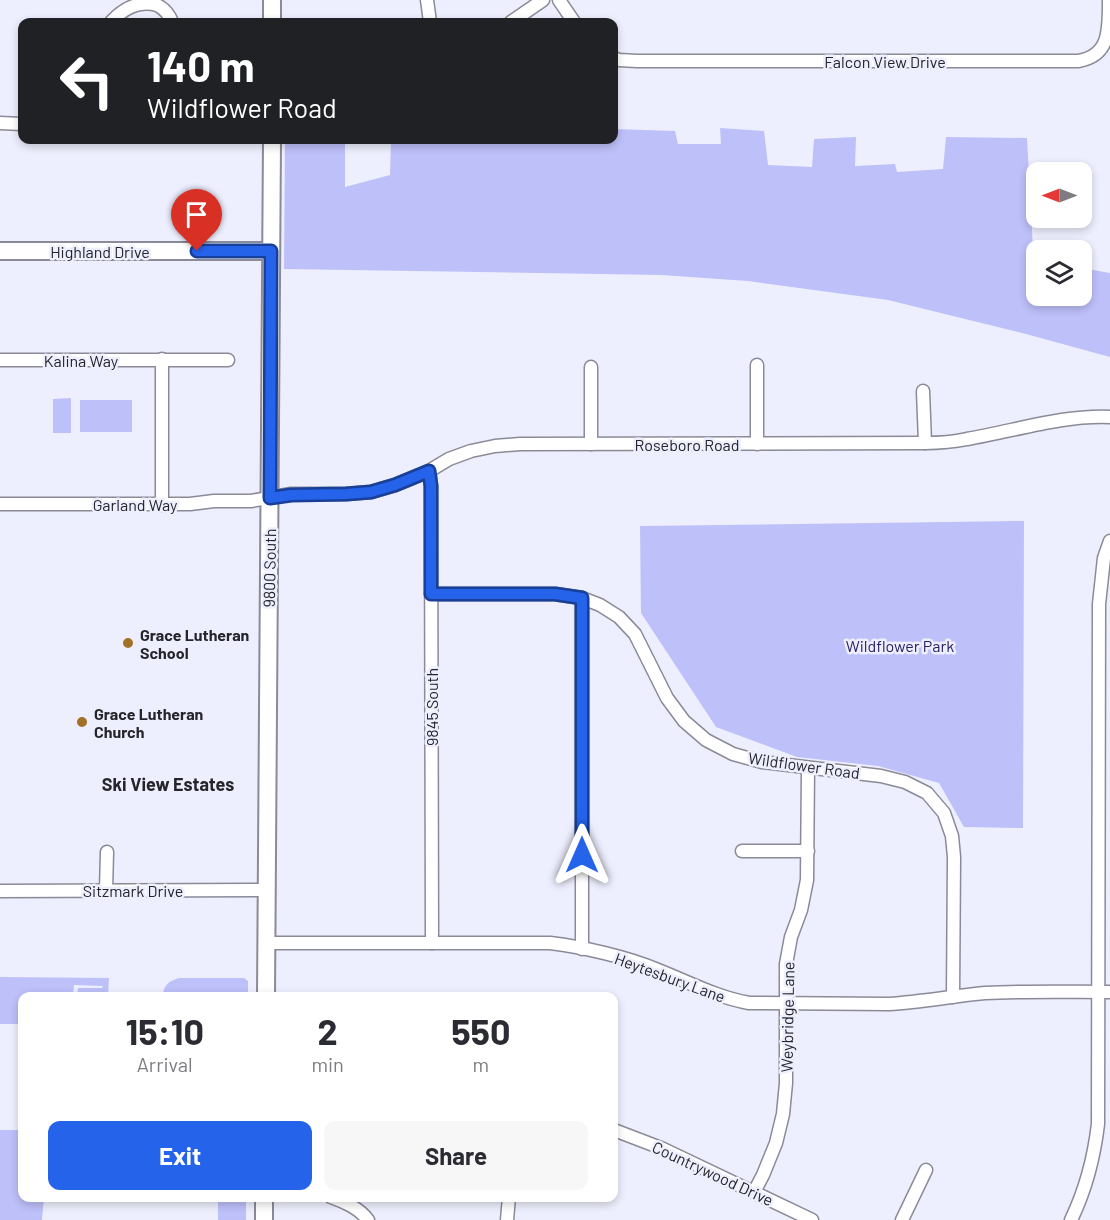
<!DOCTYPE html>
<html lang="en">
<head>
<meta charset="utf-8">
<style>
  :root { --surface:#fff; --page:#f7f7f7; --text:#2b2b33; --muted:#7c7c81; --accent:#2563eb }
  body { margin:0; font-family:Barlow,sans-serif; background:var(--page); color:var(--text); height:100vh; display:flex; flex-direction:column; font-size:22px; white-space:nowrap }
  * { box-sizing:border-box; margin:0 }
  p { font-size:20px; color:var(--muted) }
  .icon { flex:none; width:33px; height:33px; fill:none; stroke:currentColor; stroke-width:2; stroke-linecap:round; stroke-linejoin:round }
  .map { position:relative; flex:1; overflow:hidden }
  .sheet { position:absolute; left:18px; top:992px; width:600px; height:210px; display:flex; flex-direction:column; background:var(--surface); border-radius:12px; box-shadow:0 3px 9px #0003 }
  .sheet>* { flex:none }
  .guide { position:absolute; left:18px; top:18px; width:600px; height:126px; border-radius:12px; box-shadow:0 3px 9px #0003; background:#202124; color:#fff; overflow:hidden }
  .needle { width:39px; rotate:270deg }
  .controls { position:absolute; left:1026px; top:162px; display:grid; gap:12px }
  .controls a { display:grid; place-items:center; width:66px; height:66px; border-radius:12px; background:var(--surface); box-shadow:0 3px 9px #0003; font-size:30px }
  .pin { position:absolute; display:grid; place-items:center; width:51px; height:51px; color:#fff; margin:-62px -26px; border-radius:50% 50% 50% 0; rotate:-45deg; box-shadow:0 0 6px #0007 }
  .pin .icon { rotate:45deg }
  .me { position:absolute; width:66px; margin:-33px; rotate:0deg; stroke-linejoin:round; filter:drop-shadow(0 0 4px #0008) }
  .turn { display:flex; align-items:center; gap:21px; height:126px; padding:0 30px; font-size:27px }
  .turn .icon { width:78px; height:78px; stroke-width:2.5 }
  .turn b { display:block; font-size:42px; line-height:51px }
  .eta { display:flex; justify-content:space-evenly; align-items:center; height:102px; text-align:center }
  .eta b { font-size:36px; font-weight:700; line-height:42px }
  .primary-button { display:flex; gap:12px; margin-top:auto; padding:12px 30px }
  .primary-button a { flex:1; height:69px; border-radius:12px; background:var(--accent); color:#fff; font-size:24px; font-weight:700; line-height:69px; text-align:center }
  .primary-button a+a { background:var(--page); color:var(--text) }
  .map>svg:first-child { display:block }
  .green { fill:#bec0fa }
  .lines { fill:none; stroke-linecap:round; stroke-linejoin:round }
  .street-casing { stroke:#8a8a98; stroke-width:15 }
  .secondary-casing { stroke:#8a8a98; stroke-width:20 }
  .street { stroke:#fff; stroke-width:12 }
  .secondary { stroke:#fff; stroke-width:16 }
  .route-casing { stroke:#184099; stroke-width:15 }
  .route { stroke:#2563eb; stroke-width:10 }
  .poi-dot { fill:#a27126; stroke:#eeeffe; stroke-width:2 }
  .labels { text-anchor:middle; dominant-baseline:central; stroke-width:5; stroke-linejoin:round; paint-order:stroke }
  .street-label { font-size:16px; fill:#24242a; stroke:#eeeffe }
  .poi-label { font-size:16px; font-weight:bold; fill:#24242a; stroke:#eeeffe; text-anchor:start }
  .park-label { font-size:16px; fill:#2a2068; stroke:#eeeffe }
  .neighbourhood-label { font-size:18px; font-weight:bold; fill:#24242a; stroke:#eeeffe }
</style>
</head>
<body>
<div class="map">
<svg width="1110" height="1220" viewBox="0 0 1110 1220">
  <rect width="100%" height="100%" fill="#eeeffe"/>
  <g class="green">
    <path d="M720,128L764,131L768,165L812,167L814,139L856,137L855,166L895,164L897,172L943,169L946,137L1027,138L1033,249L1036,259V296H1082V268L1110,273V357L1026,334L888,300L748,281L661,275L284,269L285,140H345V187L390,175L391,140H614V129L675,131L678,144H721Z"/>
    <path d="M71,398V433H53V399Z"/>
    <rect x="80" y="400" width="52" height="32"/>
    <path d="M1024,521L1023,828L964,827L939,783L878,766L797,757L716,727L641,613L640,526Z"/>
    <path d="M0,977L109,978L108,996H77L78,988H102L103,986L74,985L73,996H22V1024H0Z"/>
    <path d="M180,978H244L248,981V996H186V994H163C164,984 171,980 180,978Z"/>
    <path d="M0,1130H22V1197H44L42,1220H0Z"/>
    <rect x="218" y="1197" width="28" height="23"/>
  </g>
  <g class="lines">
    <g class="street-casing">
      <g id="street">
        <path d="M427,0L430,22"/>
        <path d="M559,0L574,22"/>
        <path d="M111,22C123,9 137,0 157,5C165,9 169,14 172,22"/>
        <path d="M511,22L543,0"/>
        <path d="M614,58L619,60L637,61H1078C1110,56 1109,30 1109,0"/>
        <path d="M0,123L22,124"/>
        <path d="M162,359V505"/>
        <path d="M0,360H228"/>
        <path d="M757,365V444"/>
        <path d="M591,367V444"/>
        <path d="M923,391L925,443"/>
        <path d="M429,471L431,486L432,943"/>
        <path d="M0,504H190L214,501H251L291,494H346L371,492L395,485L429,471L449,459L471,451L495,446L520,444L925,443C939,443 953,442 967,439C1015,431 1061,415 1110,417"/>
        <path d="M431,594H555L582,598L600,605L619,617L635,634L667,698L684,721L706,740L733,754L762,762L881,776L905,782L927,793L944,813L952,836L954,857L953,997"/>
        <path d="M582,598V949"/>
        <path d="M742,851H808"/>
        <path d="M106,890L107,852"/>
        <path d="M0,891L267,890"/>
        <path d="M266,943H550C583,947 627,957 658,970C689,982 716,997 749,1003L889,1004C921,1002 953,996 985,993C1027,991 1068,992 1110,992"/>
        <path d="M614,1130L661,1148L812,1220"/>
        <path d="M754,1192L763,1175L776,1143L783,1114L786,1083V964L791,937L801,910L807,880L808,768"/>
        <path d="M331,1197C345,1202 359,1208 368,1220"/>
        <path d="M507,1220L509,1197"/>
        <path d="M902,1220L926,1170"/>
        <path d="M1071,1220C1086,1189 1094,1158 1098,1124L1099,604L1104,558L1110,541"/>
      </g>
    </g>
    <g class="secondary-casing">
      <g id="secondary">
        <path d="M272,22V0"/>
        <path d="M0,251H271"/>
        <path d="M266,996L272,140"/>
        <path d="M264,1220V1197"/>
      </g>
    </g>
    <use href="#street" class="street"/>
    <use href="#secondary" class="secondary"/>
  </g>
  <g class="lines">
    <g class="route-casing">
      <path id="route" d="M197,251H271L270,498L291,495L346,494L371,492L395,485L429,471L431,486V594H555L582,598V855"/>
    </g>
    <use href="#route" class="route"/>
  </g>
  <g class="poi-dot">
    <circle cx="128" cy="643" r="6"/>
    <circle cx="82" cy="722" r="6"/>
  </g>
  <g class="labels">
    <g class="street-label">
      <text x="885" y="61">Falcon View Drive</text>
      <text x="100" y="251">Highland Drive</text>
      <text x="81" y="360">Kalina Way</text>
      <text x="687" y="444">Roseboro Road</text>
      <text x="135" y="504">Garland Way</text>
      <text transform="translate(269 568) rotate(-89)">9800 South</text>
      <text transform="translate(431 707) rotate(-90)">9845 South</text>
      <text transform="translate(804 765) rotate(8)">Wildflower Road</text>
      <text x="133" y="890">Sitzmark Drive</text>
      <text transform="translate(670 977) rotate(20)">Heytesbury Lane</text>
      <text transform="translate(787 1017) rotate(-89)">Weybridge Lane</text>
      <text transform="translate(713 1173) rotate(25)">Countrywood Drive</text>
    </g>
    <g class="poi-label">
      <text x="140" y="634">Grace Lutheran<tspan x="140" dy="18">School</tspan></text>
      <text x="94" y="713">Grace Lutheran<tspan x="94" dy="18">Church</tspan></text>
    </g>
    <g class="park-label">
      <text x="900" y="645">Wildflower Park</text>
    </g>
    <g class="neighbourhood-label">
      <text x="168" y="784">Ski View Estates</text>
    </g>
  </g>
</svg>
<div class="controls">
<a><svg class="needle" viewBox="-14 -14 28 28"><path d="M0-13l5 13h-10z" fill="#e53935"/><path d="M0 13l5-13h-10z" fill="#7c7c81"/></svg></a>
<a><svg class="icon" aria-label="layers" viewBox="0 0 24 24"><path d="M12 4l9 5-9 5-9-5zM3 14l9 5 9-5"/></svg></a>
</div>
<div class="pin" style="left:197px;top:251px;background:#d93025"><svg class="icon" aria-label="arrive" viewBox="0 0 24 24"><path d="M6 21V4h12l-3 4 3 4H6"/></svg></div>
<svg class="me" style="left:582px;top:855px" viewBox="-20 -20 40 40"><path d="M0-17L14 15 0 8-14 15z" fill="#2563eb" stroke="#fff" stroke-width="4"/></svg>
<div class="guide">
<div class="turn"><svg class="icon" aria-label="left" viewBox="0 0 24 24"><path d="M17 20v-9H6M10 6l-5 5 5 5"/></svg><div><b>140 m</b>Wildflower Road</div></div>
</div>
<section class="sheet">
<div class="eta">
<div><b>15:10</b><p>Arrival</p></div>
<div><b>2</b><p>min</p></div>
<div><b>550</b><p>m</p></div>
</div>
<div class="primary-button"><a>Exit</a><a>Share</a></div>
</section>
</div>
</body>
</html>
